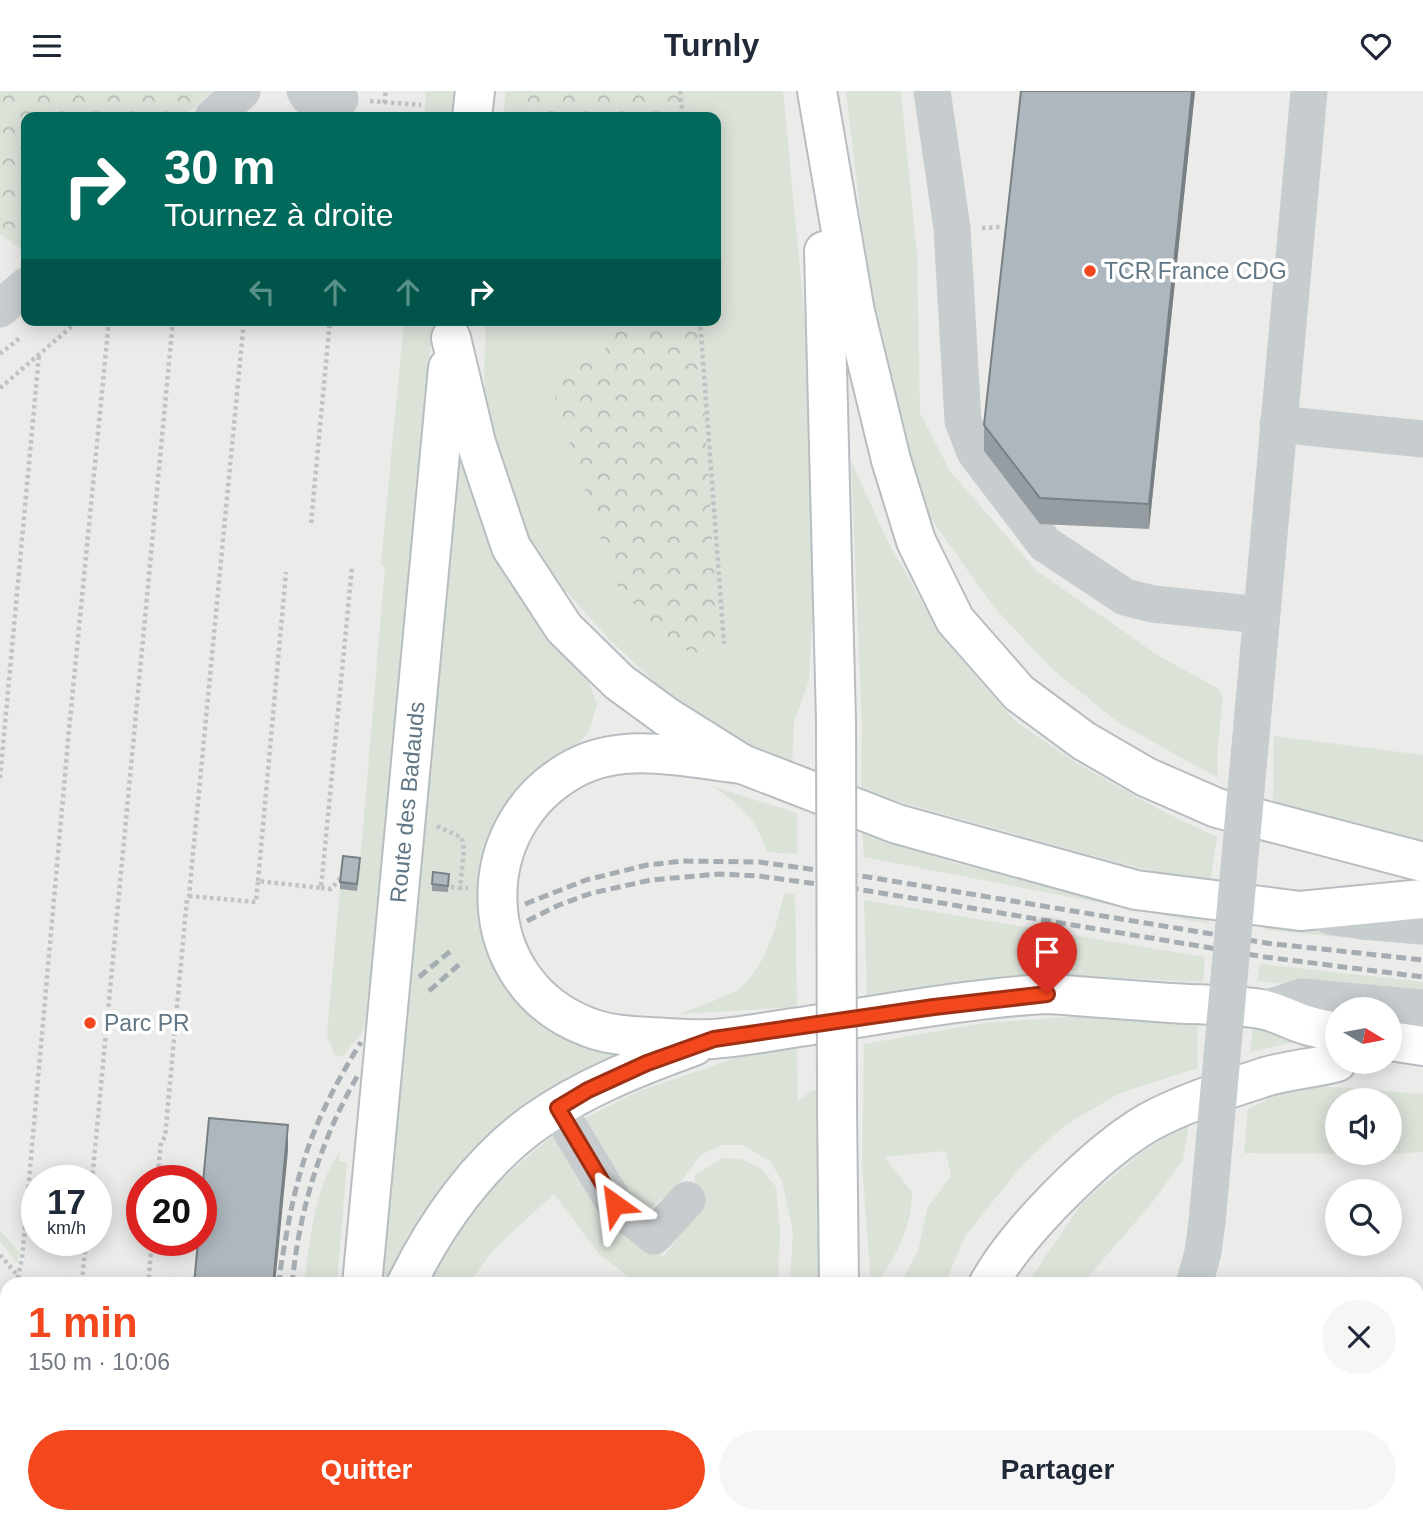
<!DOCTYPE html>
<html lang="fr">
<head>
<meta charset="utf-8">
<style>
  :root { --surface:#fff; --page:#f6f6f7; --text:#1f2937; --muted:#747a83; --accent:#f3481d }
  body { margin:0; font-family:Helvetica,sans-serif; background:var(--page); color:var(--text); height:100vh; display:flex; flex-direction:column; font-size:26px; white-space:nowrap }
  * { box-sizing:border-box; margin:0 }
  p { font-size:23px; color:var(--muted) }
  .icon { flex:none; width:38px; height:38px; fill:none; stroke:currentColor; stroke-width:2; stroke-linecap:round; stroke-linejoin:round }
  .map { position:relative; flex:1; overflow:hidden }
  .side { position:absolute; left:0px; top:1186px; width:1424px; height:247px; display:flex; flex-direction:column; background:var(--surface); border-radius:21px 21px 0 0; box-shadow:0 4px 18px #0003 }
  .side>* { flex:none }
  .guide { position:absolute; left:21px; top:21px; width:700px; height:214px; border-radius:14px; box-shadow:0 4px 18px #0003; background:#00695c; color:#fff; overflow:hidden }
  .needle { width:46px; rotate:100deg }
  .tools { position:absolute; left:1325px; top:906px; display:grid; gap:14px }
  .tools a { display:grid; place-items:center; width:77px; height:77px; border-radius:50%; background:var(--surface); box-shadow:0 4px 18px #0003; font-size:35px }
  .speed { position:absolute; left:21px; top:1074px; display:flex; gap:14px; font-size:35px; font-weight:700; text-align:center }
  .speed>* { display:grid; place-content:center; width:91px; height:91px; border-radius:50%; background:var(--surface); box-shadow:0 4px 18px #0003; line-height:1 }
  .speed small { font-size:18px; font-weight:400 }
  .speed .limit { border:10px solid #d22; background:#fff; color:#111 }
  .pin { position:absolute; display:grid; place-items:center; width:60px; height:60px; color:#fff; margin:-72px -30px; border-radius:50% 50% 50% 0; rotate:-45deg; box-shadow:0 0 7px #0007 }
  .pin .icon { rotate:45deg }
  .me { position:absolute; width:77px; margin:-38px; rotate:329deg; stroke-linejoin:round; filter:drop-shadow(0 0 5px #0008) }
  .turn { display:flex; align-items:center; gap:24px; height:147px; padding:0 28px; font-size:32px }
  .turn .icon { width:91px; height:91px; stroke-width:2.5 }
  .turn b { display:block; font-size:49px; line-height:60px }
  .lanes { display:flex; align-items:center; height:66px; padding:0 28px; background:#0003; justify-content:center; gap:35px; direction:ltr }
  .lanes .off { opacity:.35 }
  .round { display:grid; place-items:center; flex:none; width:74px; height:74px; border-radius:37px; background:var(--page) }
  .overview { display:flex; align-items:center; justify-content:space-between; height:119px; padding:0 28px }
  h1 { font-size:42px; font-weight:700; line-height:52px; color:var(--accent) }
  .cta { display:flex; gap:14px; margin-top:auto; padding:14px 28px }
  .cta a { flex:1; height:80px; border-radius:42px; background:var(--accent); color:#fff; font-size:28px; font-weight:700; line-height:80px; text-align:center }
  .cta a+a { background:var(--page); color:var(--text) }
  header { display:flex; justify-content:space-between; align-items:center; height:91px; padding:0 28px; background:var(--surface); font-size:32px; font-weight:700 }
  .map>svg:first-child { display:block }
  .built { fill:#ebebea; fill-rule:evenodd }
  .grass { fill:#dbe2d8; fill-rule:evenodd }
  .forest { fill:url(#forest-crowns) }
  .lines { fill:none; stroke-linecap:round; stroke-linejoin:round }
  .major-casing { stroke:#b7bdc1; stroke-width:42 }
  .path { stroke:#c0c3c5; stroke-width:4.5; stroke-dasharray:3.5 3.5; stroke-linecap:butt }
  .minor { stroke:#c7cccf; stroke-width:37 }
  .major { stroke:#fff; stroke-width:38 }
  .rail { stroke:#a5adb3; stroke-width:5; stroke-dasharray:10 5; stroke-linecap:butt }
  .major-bridge-casing { stroke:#b7bdc1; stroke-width:42; stroke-linecap:butt }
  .minor-bridge { stroke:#c7cccf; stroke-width:37 }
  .major-bridge { stroke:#fff; stroke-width:38 }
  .wall { fill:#959da3 }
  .shaded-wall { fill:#798084 }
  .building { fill:#adb7bd; stroke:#798084; stroke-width:2 }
  .route-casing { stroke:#9e2f13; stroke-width:18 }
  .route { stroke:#f3481d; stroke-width:12 }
  .poi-dot { fill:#f3481d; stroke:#fff; stroke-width:2.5 }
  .labels { text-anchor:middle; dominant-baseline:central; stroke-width:7; stroke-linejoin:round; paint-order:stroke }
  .poi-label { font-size:23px; fill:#627785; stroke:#fff; text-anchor:start }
  .street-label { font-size:23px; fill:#627785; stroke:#fff }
</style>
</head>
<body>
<header><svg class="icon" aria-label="menu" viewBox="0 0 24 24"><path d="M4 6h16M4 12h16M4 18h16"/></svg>Turnly<svg class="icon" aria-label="heart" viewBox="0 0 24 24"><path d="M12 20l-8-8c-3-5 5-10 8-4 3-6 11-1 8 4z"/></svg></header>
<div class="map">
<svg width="1423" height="1433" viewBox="0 0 1423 1433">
  <defs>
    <pattern id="forest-crowns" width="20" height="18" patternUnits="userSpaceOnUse" patternTransform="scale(1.75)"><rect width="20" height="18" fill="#dbe2d8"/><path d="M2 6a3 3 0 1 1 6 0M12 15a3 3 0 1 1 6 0" fill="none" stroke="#b5bcb5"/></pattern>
  </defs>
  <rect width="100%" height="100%" fill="#fafaf7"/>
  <path class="built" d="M0,0H1423V1433H0ZM26,26H716V229H26ZM1337,919H1390V971H1337ZM1337,1010H1390V1062H1337ZM37,1090H96V1150H37ZM142,1090H201V1150H142ZM1337,1101H1390V1153H1337ZM7,1194H1418V1426H7Z"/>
  <g class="grass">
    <path d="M426,0H455L452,26H424Z"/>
    <path d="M506,0H520L537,26H503Z"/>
    <path d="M671,0H783L805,231L814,489L809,590L794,631L792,679L685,619L610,549L553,486L517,432L487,346L484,285L486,229H618L604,260L549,287L615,492L690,229H716V26H673Z"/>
    <path d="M846,0H901L917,164L920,322L950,380L1036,479L1157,564L1219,598L1223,606L1217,664L1218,687L1119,632L1051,577L994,516L926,421L885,279L871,211Z"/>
    <path d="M404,229H433L368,930L361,943L342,966L334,963L327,944L340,798L357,800L360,773L385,475L381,474Z"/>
    <path d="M460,331L586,584L597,613L589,640L571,660L547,674L508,718L499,881L526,919L579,948L634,963L514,1031L390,1193L378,1194Z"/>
    <path d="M851,370L887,449L942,546L1015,630L1078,673L1162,720L1217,746L1210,793L1175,786L1094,765L861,700L862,636Z"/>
    <path d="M1274,645L1423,664V751L1382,743L1273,710Z"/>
    <path d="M714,696L797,722V763L767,761C757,728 741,715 714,696Z"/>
    <path d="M862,739L955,772L1050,794L1206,823L1209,833L864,766Z"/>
    <path d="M795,802L797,916L679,923C693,917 729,906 740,897C767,873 776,836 784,803Z"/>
    <path d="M864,809L1205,866L1203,891L1098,886L908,898L867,905Z"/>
    <path d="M1265,828L1423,844V854L1265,839Z"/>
    <path d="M1260,873L1423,891V906L1257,890Z"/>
    <path d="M1138,921L1197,922L1198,977L1120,1002L1065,1034L1023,1073L965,1145L945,1193H900L918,1160L927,1118L951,1085L946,1060L884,1066L912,1101C911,1139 897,1162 877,1193H871L862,1073L864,953L984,932Z"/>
    <path d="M1254,932L1308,948L1250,961Z"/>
    <path d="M796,946L798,1011L811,1000L819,998L822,1193H790L793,1141L782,1090L770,1070L742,1054H721L701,1064L678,1094L639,1127L582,1029L634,1002Z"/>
    <path d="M1320,995L1423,1003V1061L1393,1063L1244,1062L1248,1018L1276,1005ZM1337,1010H1390V1062H1337Z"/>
    <path d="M1189,1032L1183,1069L1151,1113L1082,1193L1026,1194L1082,1112L1139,1063Z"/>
    <path d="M551,1046L562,1047L620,1132L663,1166L699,1120L694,1085L722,1067L741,1068L762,1078L776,1096L780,1139L778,1193H638L598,1162L554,1103L495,1157L468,1193L423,1194L461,1136L492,1096Z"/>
    <path d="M340,1060L339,1070L347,1071L337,1193H304C310,1150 314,1097 340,1060Z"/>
    <path d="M0,1139L20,1162L17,1172L0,1150Z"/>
    <path d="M774,1426H826V1433H775Z"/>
    <rect x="974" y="1426" width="37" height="7"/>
  </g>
  <g class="forest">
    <path d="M0,0H213L183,26H26V162L0,143Z"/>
    <path d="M520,0H680L683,26H537Z"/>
    <path d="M618,229H699L719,566L674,557L615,492L549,287L604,260Z"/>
  </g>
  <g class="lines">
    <g class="major-casing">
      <g id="major">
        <path d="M817,0L855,221L891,369L916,450L955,529L1019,602L1084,650L1146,686L1217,717L1423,771"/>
        <path d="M472,26L475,0"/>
        <path d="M824,160L836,630"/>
        <path d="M451,247L476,352L511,456L564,537L619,591L667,626L742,673L897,733L1136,799L1300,820L1423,808"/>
        <path d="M742,673C689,667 625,650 575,677C467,734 472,893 588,936C608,944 629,945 650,946C671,947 692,949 713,948C744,946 776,939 807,935C885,923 965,908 1044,903C1059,903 1074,905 1089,906C1116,908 1143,910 1170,912C1198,914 1239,913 1265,919C1279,922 1292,930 1306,934C1316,937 1327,939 1337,941"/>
        <path d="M1390,950L1423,955"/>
        <path d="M837,1016L839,1194"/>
        <path id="s1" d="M362,1194L448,277"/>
        <path d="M406,1194C436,1132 479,1071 535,1031C583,997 639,975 694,955"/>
        <path d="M988,1194C1017,1141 1097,1061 1149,1031C1178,1015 1227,998 1259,988C1284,979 1312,978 1337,971"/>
        <path d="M843,1426V1433"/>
        <path d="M341,1433V1426"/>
        <path d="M910,1433V1426"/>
        <path d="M948,1433V1426"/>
      </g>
    </g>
    <g class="path">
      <path d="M680,0L683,26"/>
      <path d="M370,10L421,14"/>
      <path d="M384,12L386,0"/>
      <path d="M982,137L1001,136"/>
      <path d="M700,229L724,553"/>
      <path d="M0,263L21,246"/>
      <path d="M0,297L79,229"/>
      <path d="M311,432L330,229"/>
      <path d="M0,687L39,264"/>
      <path d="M437,735L462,747L464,759L460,797H468"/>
      <path d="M258,790L286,481"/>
      <path d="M444,795L460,797"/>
      <path d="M321,797L331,798L342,785"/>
      <path d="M189,805L256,811L258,790L321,797L352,476"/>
      <path d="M92,1090L173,229"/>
      <path d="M157,1090L161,1051L165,1046L187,807L189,805L244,229"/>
      <path d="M0,1164L26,1194"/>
      <path d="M82,1191L86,1150"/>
      <path d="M16,1194L22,1168L69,639L109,229"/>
      <path d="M148,1194L152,1150"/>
      <path d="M5,1220L7,1216"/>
      <path d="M110,1433L111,1426"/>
    </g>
    <g class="minor">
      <path d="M305,0L308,5L340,8"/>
      <path d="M932,0L952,137L963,330L975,361L1045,453L1125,506L1153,513L1261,524"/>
      <path d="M213,26L242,0"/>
      <path d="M0,218L26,195"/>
      <path d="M1278,333L1423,348"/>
      <path d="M1252,633L1309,0"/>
      <path d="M1330,825L1362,830L1423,835"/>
      <path d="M1264,918L1302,906L1423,917"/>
      <path d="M558,1018L615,1113L654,1145L687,1109"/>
      <path d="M1194,1194L1203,1161L1207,1131"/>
      <path d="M876,1426V1433"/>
      <path d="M1267,1426L1343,1433"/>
      <path d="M341,1429L381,1433"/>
      <path d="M505,1433L506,1426"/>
      <path d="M710,1433L711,1426"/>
      <path d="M1077,1433L1078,1426"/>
    </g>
    <use href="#major" class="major"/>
    <g class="rail">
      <path d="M525,813L586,789L647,774L683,770L759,771L868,786L1266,852L1423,869"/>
      <path d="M527,830L559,814L592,802L651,789L719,783L759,785L869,800L1265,866L1423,886"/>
      <path d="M419,886L453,858"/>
      <path d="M429,900L463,870"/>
      <path d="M279,1194C280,1176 284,1158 287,1140C301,1062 320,1018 361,951"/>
      <path d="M292,1194C299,1119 321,1048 358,984"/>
      <path d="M270,1433L271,1426"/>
    </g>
    <g class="major-bridge-casing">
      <path id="major-bridge" d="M836,630L837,1016"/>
    </g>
    <path class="minor-bridge" d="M1207,1131L1252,633"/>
    <use href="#major-bridge" class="major-bridge"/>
  </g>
  <g class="wall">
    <path d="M1195,0L1149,438L1040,433L984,360V334Z"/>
    <path d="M360,774L357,800L340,798V791Z"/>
    <path d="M449,789L448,801L432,800V793Z"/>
  </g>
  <g class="shaded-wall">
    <path d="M1192,0H1195L1149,438V413Z"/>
    <path d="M288,1034V1060L275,1194H273Z"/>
  </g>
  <g class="building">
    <path d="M1021,0H1192L1149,413L1040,407L984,334Z"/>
    <path d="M343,765L360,767L357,793L340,791Z"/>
    <path d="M433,781L449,783L448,795L432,793Z"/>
    <path d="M209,1027L288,1034L273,1194H194L198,1150H201V1113Z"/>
    <path d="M172,1426H219L218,1433H172Z"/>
    <path d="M224,1426H260L259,1433H224Z"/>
    <path d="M274,1426H310L309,1433H274Z"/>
  </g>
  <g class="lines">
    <g class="route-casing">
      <path id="route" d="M615,1113L558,1017L588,999L647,972L714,948L934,916L1047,903"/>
    </g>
    <use href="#route" class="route"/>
  </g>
  <g class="poi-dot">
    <circle cx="1090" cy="180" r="7"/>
    <circle cx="90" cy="932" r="7"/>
  </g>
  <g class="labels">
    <g class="poi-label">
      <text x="1104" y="180">TCR France CDG</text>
      <text x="104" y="932">Parc PR</text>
    </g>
    <g class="street-label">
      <text stroke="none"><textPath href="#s1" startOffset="485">Route des Badauds</textPath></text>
    </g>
  </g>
</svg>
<div class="tools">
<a><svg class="needle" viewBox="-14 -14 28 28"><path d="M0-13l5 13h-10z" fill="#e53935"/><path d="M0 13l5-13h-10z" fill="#747a83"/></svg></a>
<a><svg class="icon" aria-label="sound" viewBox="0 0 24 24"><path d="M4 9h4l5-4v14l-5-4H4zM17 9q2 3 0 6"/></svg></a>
<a><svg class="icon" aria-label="search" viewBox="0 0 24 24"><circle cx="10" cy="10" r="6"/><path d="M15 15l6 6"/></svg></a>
</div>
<div class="speed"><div>17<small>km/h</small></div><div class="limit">20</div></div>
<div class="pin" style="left:1047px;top:903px;background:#d93025"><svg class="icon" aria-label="arrive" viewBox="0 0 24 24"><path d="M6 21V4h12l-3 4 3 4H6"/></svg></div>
<svg class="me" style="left:615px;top:1113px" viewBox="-20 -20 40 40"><path d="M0-17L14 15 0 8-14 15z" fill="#f3481d" stroke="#fff" stroke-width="4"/></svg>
<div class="guide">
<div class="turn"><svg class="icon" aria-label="right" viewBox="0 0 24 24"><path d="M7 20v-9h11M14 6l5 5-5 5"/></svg><div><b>30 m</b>Tournez à droite</div></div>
<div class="lanes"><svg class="icon off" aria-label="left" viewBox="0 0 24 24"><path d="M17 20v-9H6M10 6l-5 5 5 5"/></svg><svg class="icon off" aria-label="ahead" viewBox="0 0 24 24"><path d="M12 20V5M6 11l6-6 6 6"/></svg><svg class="icon off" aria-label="ahead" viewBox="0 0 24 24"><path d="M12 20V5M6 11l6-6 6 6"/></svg><svg class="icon" aria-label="right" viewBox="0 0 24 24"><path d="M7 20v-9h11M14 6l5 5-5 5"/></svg></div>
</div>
<section class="side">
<div class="overview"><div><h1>1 min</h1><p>150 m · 10:06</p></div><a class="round"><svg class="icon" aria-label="close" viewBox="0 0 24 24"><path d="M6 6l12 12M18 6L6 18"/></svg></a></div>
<div class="cta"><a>Quitter</a><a>Partager</a></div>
</section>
</div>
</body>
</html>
